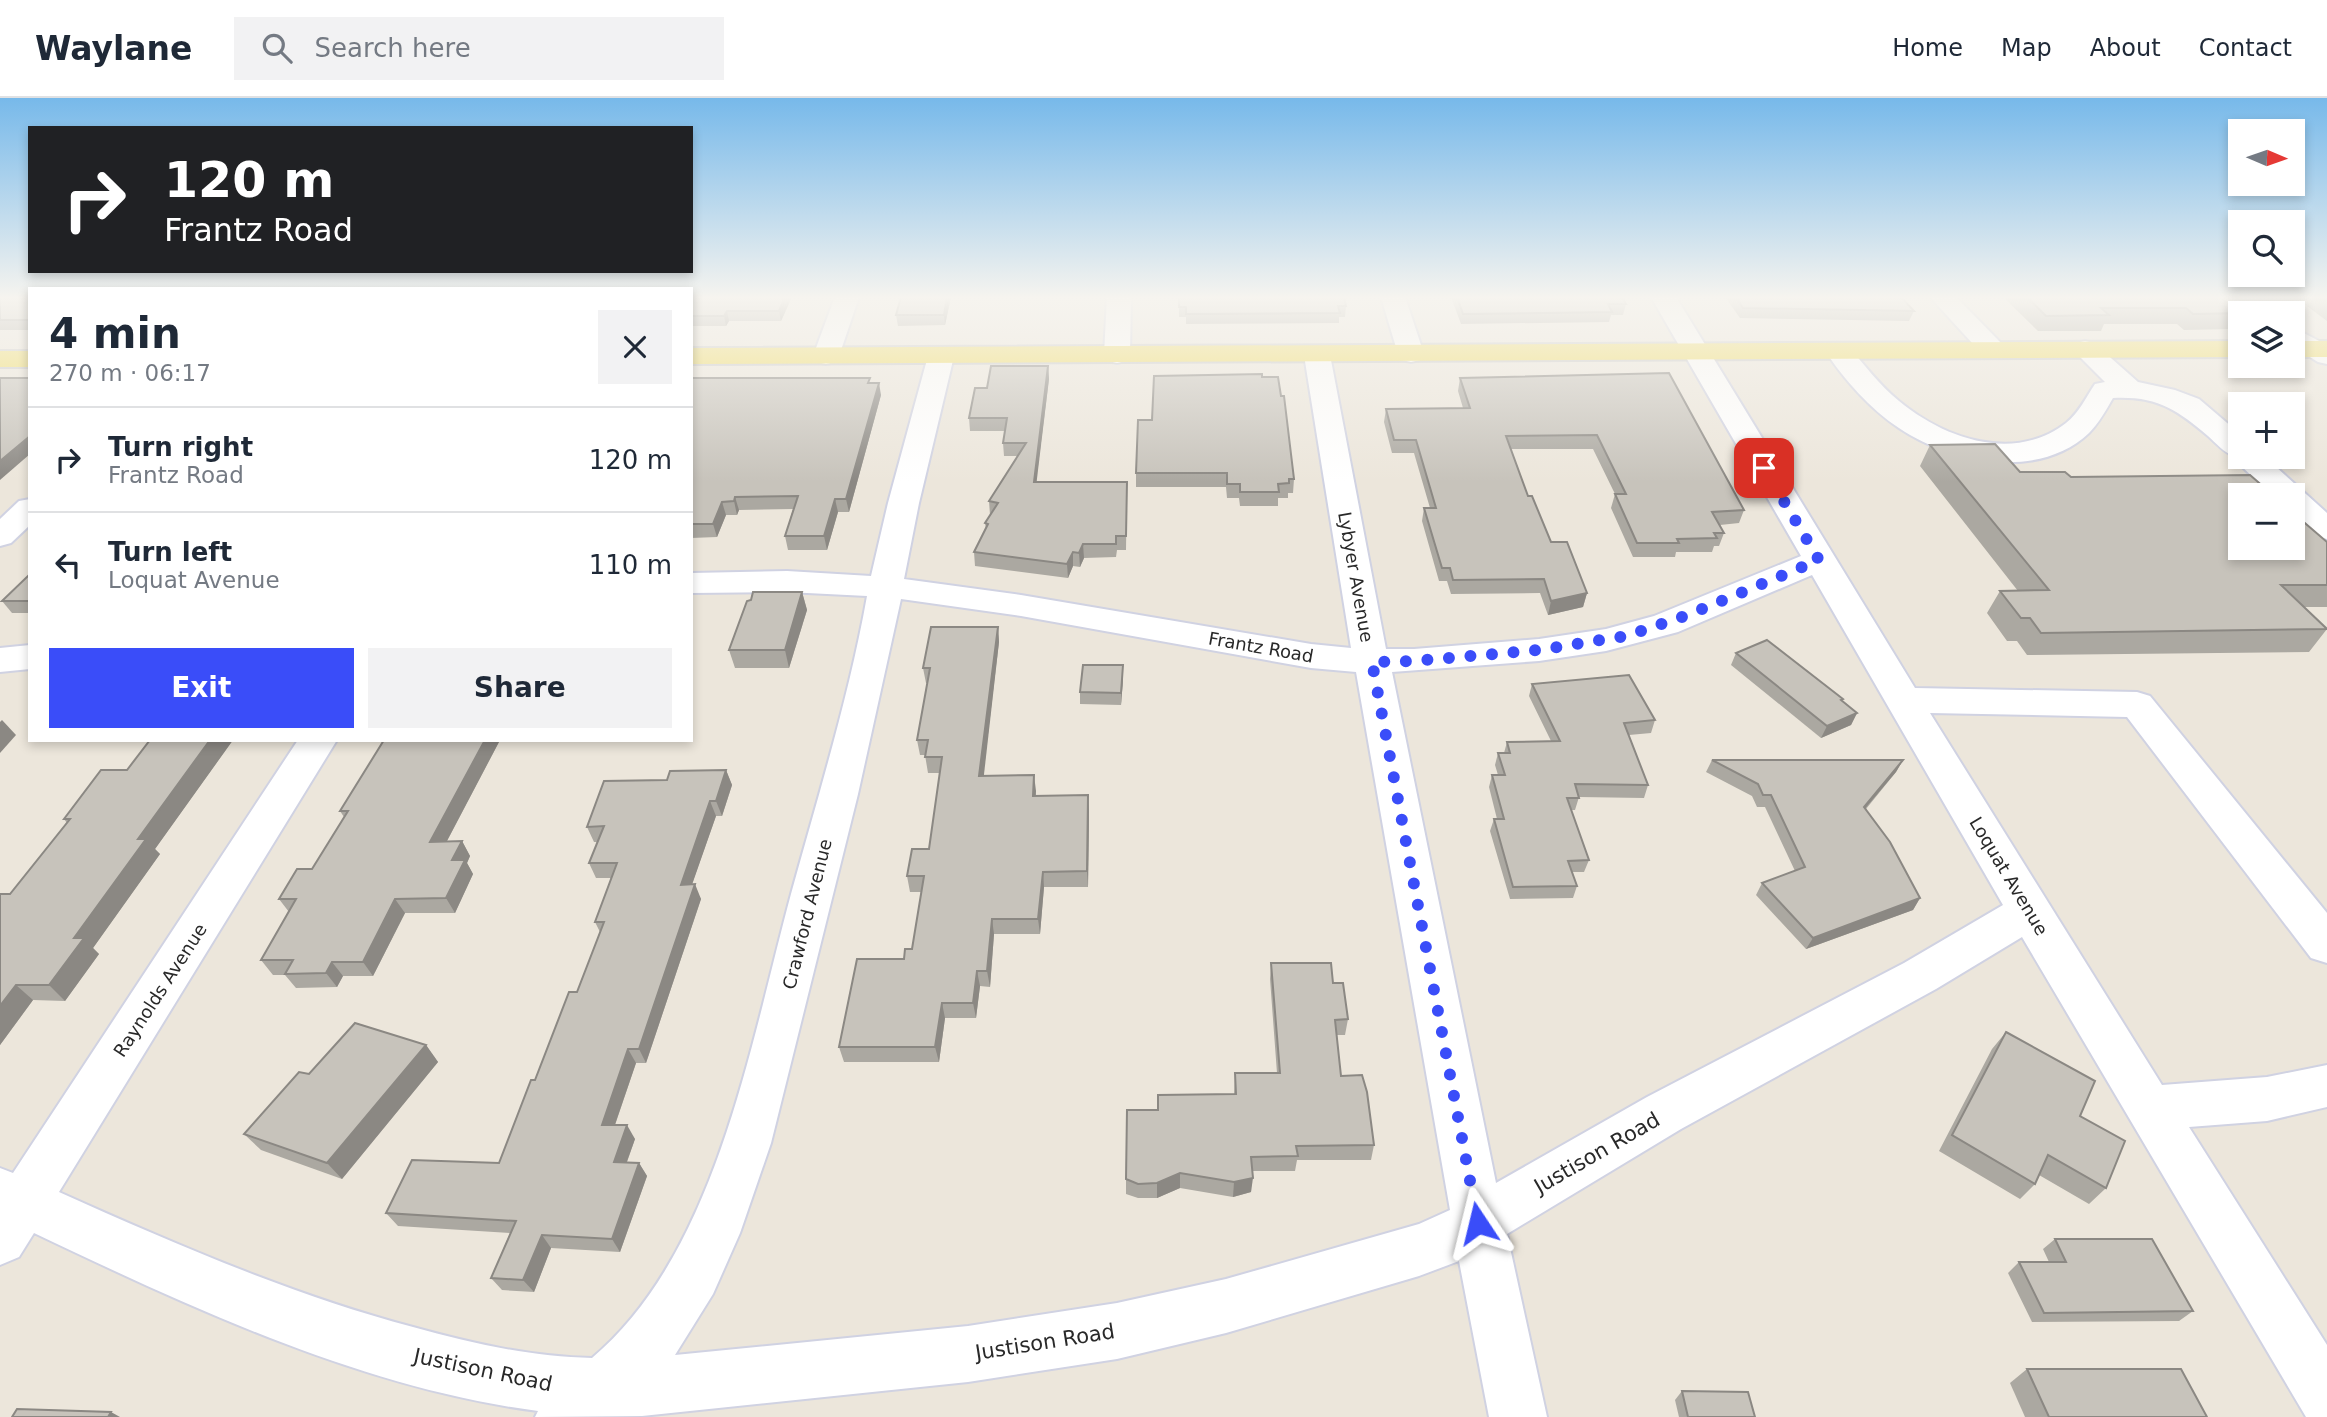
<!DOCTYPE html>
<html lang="en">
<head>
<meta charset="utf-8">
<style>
  :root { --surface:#fff; --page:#f2f2f3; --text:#1f2937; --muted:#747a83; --line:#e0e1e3; --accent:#3a4df9 }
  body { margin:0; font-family:"DejaVu Sans",sans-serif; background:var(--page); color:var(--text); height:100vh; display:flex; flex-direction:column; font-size:26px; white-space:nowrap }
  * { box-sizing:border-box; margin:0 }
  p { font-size:23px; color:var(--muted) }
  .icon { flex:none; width:38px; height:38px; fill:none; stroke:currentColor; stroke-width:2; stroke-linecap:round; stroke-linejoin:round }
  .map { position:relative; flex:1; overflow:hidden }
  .panel { position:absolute; left:28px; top:189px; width:665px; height:455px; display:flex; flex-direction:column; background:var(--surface); border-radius:0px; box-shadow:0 4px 10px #0003 }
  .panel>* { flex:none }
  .top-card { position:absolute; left:28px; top:28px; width:665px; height:147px; border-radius:0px; box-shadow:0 4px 10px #0003; background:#202124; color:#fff; overflow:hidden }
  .needle { width:46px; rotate:92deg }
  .tools { position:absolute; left:2228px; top:21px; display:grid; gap:14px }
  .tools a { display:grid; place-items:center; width:77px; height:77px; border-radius:0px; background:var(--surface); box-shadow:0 4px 10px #0003; font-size:35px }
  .pin { position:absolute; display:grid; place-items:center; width:60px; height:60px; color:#fff; margin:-30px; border-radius:14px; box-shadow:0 4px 10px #0006 }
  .me { position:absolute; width:77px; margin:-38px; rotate:350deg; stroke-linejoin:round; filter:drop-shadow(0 0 5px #0008) }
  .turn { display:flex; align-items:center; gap:24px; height:147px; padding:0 21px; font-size:32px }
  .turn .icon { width:91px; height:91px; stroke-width:2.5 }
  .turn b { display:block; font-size:49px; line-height:60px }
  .round { display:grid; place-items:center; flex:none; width:74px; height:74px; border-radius:0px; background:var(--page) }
  .summary { display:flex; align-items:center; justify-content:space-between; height:119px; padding:0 21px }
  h1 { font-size:42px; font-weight:700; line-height:52px }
  .action { display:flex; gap:14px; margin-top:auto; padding:14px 21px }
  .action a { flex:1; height:80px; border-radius:0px; background:var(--accent); color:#fff; font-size:28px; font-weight:700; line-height:80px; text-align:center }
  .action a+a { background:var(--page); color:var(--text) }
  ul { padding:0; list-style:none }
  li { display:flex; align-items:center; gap:21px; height:105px; padding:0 21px; border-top:2px solid var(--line) }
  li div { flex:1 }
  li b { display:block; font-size:26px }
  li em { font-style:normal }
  header { display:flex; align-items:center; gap:42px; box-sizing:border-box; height:98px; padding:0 35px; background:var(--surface); border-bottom:2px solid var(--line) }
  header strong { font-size:33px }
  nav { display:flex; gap:38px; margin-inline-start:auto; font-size:24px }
  .search { width:490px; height:63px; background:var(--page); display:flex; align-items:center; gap:18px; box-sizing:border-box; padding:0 24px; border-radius:0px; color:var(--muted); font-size:26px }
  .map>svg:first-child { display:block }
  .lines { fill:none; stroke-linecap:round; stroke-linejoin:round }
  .minor-casing { stroke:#d0d2e2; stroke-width:4 }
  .major-casing { stroke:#c7c7c7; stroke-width:4 }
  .minor { fill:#fff; fill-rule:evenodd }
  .major { fill:#f0db5c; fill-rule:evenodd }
  .wall { fill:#aba8a1 }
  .shaded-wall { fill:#8b8883 }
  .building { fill:#c7c3bb; stroke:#8b8883; stroke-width:2 }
  .route { stroke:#3a4df9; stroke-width:12; stroke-dasharray:0 21.6 }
  .labels { text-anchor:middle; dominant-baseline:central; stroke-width:5; stroke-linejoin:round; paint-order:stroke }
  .street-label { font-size:18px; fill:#292929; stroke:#fff }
  .near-street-label { font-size:21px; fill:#292929; stroke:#fff }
</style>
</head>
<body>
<header>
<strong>Waylane</strong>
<div class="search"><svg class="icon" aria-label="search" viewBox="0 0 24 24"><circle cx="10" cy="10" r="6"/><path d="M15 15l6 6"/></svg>Search here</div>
<nav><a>Home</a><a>Map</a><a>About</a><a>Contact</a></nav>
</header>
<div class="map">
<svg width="2327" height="1319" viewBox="0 0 2327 1319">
  <rect width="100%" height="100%" fill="#ece6db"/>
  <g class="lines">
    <g class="minor-casing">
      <g id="minor">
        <path d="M835,199H859L839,258L835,264L826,266L817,264L813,258Z"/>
        <path d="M1107,199H1131L1130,257L1126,263L1117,265L1108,263L1104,257Z"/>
        <path d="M1381,199H1405L1424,256L1420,262L1411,264L1402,262L1398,256Z"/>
        <path d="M1651,199H1676L1915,590L2137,594L2150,598L2327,815V865L2311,860L2127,619L1930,615L2162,987L2267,979L2327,967V1009L2267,1023L2189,1029L2327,1247V1319H2306L2022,839L1936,891L1681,1031L1507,1136L1547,1319H1489L1459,1163L1419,1178L1226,1235L1117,1261L968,1284L642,1318L535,1319L538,1313C364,1291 190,1209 34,1135L19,1159L0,1167V1070L13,1075L298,642H337L59,1094C175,1146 290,1196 413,1229C471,1245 531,1259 592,1260C716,1156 750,947 791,796C818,698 849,599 867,498L787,494L691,495V475L787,473L871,478L888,405L928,258L932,252L941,250L950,252L954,258L919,405L904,481L1021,497L1311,546L1351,550L1304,257L1308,251L1317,249L1326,251L1330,257L1386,551H1414L1539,541L1606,531L1654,518L1801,458ZM1812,477L2003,807L1904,865L1647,999L1496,1085L1392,574L1539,563L1606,553L1678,534ZM901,501L1021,518L1311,570L1356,574L1450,1112L1419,1126L1226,1181L1117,1205L968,1228L675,1257L713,1196L740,1135L771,1045L858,696Z"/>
        <path d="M1930,199H1956L2002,246L2006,252L2002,258L1993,260L1984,258Z"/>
        <path d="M2228,199H2256L2275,215H2246Z"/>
        <path d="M2292,229L2327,247V266L2318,264L2292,248Z"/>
        <path d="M2085,243L2094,245L2138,284L2175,292L2199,301L2240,336V359H2265L2327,415V441L2316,438L2292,417V397H2272L2238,365L2234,358C2224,355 2216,345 2208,338C2176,311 2157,298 2113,300C2106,312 2099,325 2089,335C2038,383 1951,365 1899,330C1870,311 1844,281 1825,253L1829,247L1838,245L1847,247C1864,266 1879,287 1899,303C1945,341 2014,365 2066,325C2079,315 2086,299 2095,286L2105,284L2072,251L2076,245Z"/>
        <path d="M30,401V427L11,445L0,448V421L19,403Z"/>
        <path d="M30,547V571L0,574V550Z"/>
      </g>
    </g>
    <g class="major-casing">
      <g id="major">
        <path d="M2240,243V259L691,266V250Z"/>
        <rect x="2292" y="243" width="35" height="16"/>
        <rect x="0" y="253" width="30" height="16"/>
      </g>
    </g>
    <use href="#minor" class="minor"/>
    <use href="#major" class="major"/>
  </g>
  <g class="wall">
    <rect x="0" y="199" width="30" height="33"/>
    <path d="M691,199H792L781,223H729L726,228H691Z"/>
    <path d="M951,199L945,227L898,228L896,217Z"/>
    <path d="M1179,199L1346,208L1345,219H1339V225L1186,226V219H1179Z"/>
    <path d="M1451,199H1622L1626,206L1623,217H1611L1609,224L1461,226Z"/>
    <path d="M1725,199H1901L1914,213L1909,223L1740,220Z"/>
    <path d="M2003,199H2220L2240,215V217L2231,231L2184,232L2177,226H2104L2101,233H2038Z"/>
    <path d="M2295,199H2327V223Z"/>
    <path d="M1048,268L1049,281L1036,384H1127L1126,452H1117L1116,459L1084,460L1080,469L1073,468L1068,480L975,468L974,454L986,431L985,425L990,417L989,403L1017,358H1004L1003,345L1005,333H970L969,320L987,290Z"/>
    <path d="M1669,275L1744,412L1739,425L1720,427L1724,435L1719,448H1714L1712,454H1676L1675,459H1633L1611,410L1615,396L1593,351H1511L1528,398L1551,444L1587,495L1583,509L1548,517L1540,495L1451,496L1447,483H1439L1422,423L1424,410H1430L1414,355H1392L1384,324L1386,311L1463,310L1458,293L1460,280Z"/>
    <path d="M691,280L871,285L881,297L849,414H838L827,452H788L785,438L793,411L739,412L737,417H726L717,439L691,440Z"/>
    <path d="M1152,322L1294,381L1293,395H1288V400H1278V408H1240L1239,400H1227L1226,389H1136V375Z"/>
    <path d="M1930,347L2020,374L2071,379L2327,444V509H2304L2327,531L2309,554L2027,557L2017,543H2007L1987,515L2000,493H2018L1920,368Z"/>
    <path d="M30,476V515H12L2,503Z"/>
    <path d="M802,494L807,512L789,570H735L729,552Z"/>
    <path d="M998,529L999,544L983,678L1036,693V698L1088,697L1089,713L1088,789H1044L1040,836H994L990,889L980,888L976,920H945L939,964H844L839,949L912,851L921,794H910L907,778L929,751L940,675H928L925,657H920L917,642L927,585H926L923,570Z"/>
    <path d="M1736,555L1842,603L1857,615L1851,627L1821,640L1731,567Z"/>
    <path d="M1123,580L1121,607L1080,606V594Z"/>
    <path d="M1532,586L1655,622L1651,635L1629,637L1648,687L1644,700L1579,699L1575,712H1571L1589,762L1584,774H1572L1577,788L1573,800L1510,801L1490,733L1494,721H1497L1489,689L1492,677H1498L1495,667L1498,655H1504L1507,644L1551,643L1529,598Z"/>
    <path d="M150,642H233L155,751L160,756L93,850L99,856L65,903L33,902L0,947V796H10L67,725L64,721L127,672Z"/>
    <path d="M384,642H500L447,743H462L470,758L467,765L473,776L455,815H405L373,878H343L337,889L296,890L285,877H273L261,862L289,814L279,801L312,771L344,719L340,713Z"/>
    <path d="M1712,662H1903L1896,674L1866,711L1920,800L1913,812L1806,851L1756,797L1762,785L1795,773L1765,709H1757L1752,698L1706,674Z"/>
    <path d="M726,672L732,687L722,718H716L692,786L701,801L646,965H636L615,1027L635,1041L627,1064L639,1065L647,1078L620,1154L551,1150L534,1194L502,1192L491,1180L510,1135L398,1128L386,1115L499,1065L535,982L577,894L600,834L595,824L611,780H596L589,765L598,744H594L587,729L667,682Z"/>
    <path d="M1271,865L1333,885L1348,921L1345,937H1337L1341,978L1374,1047L1371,1062H1297L1295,1073H1252L1251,1094L1233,1099L1180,1090L1157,1100H1138L1126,1096V1081L1158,1012L1234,996L1235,975H1277L1270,881Z"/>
    <path d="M2006,934L2080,1018L2106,1090L2089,1106L2039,1077L2035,1086L2020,1101L1939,1053L1992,951Z"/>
    <path d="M426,947L438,964L342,1081L261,1052L244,1036L309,976Z"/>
    <path d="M2055,1141L2193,1213L2179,1223L2032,1224L2008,1175L2019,1164H2049L2043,1151Z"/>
    <path d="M2027,1271L2207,1319H2025L2010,1285Z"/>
    <path d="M1682,1293L1755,1319H1679L1675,1302Z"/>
  </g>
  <g class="shaded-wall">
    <path d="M785,199H792L781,223L779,213Z"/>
    <path d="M947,199H951L945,227L944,217Z"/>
    <path d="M727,213L729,223L726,228L724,218Z"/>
    <path d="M1048,268L1049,281L1035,397L1034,384Z"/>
    <path d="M879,285L881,297L849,414L846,401Z"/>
    <path d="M30,338V356L0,382V363Z"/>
    <path d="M735,399L739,412L737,417L734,403Z"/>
    <path d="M835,401L838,414L827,452L824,438Z"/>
    <path d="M722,404L726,417L717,439L713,426Z"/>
    <path d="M1083,446L1084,460L1080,469L1079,455Z"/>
    <path d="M1073,454V468L1068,480L1067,466Z"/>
    <path d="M802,494L807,512L789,570L785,552Z"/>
    <path d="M1587,495L1583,509L1548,517L1551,503Z"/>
    <path d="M998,529L999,544L982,694L979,678Z"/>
    <path d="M1123,567V580L1121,607V595Z"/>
    <path d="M1857,615L1851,627L1821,640L1827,628Z"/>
    <path d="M2,622L16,637L0,655V624Z"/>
    <path d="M210,642H233L155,751L160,756L93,850L99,856L65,903L49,887L74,840L138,741Z"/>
    <path d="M485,642H500L439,758L430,744Z"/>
    <path d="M1903,662L1896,674L1857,720L1864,709Z"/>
    <path d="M726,672L732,687L722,718L716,703Z"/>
    <path d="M1034,677L1036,693L1034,713L1033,698Z"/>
    <path d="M1088,697L1089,713L1088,789L1087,773Z"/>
    <path d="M710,703L716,718L687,801L681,787Z"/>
    <path d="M462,743L470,758L467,765L473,776L455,815L446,800L452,762Z"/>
    <path d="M1043,774L1044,789L1040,836L1038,821Z"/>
    <path d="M695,786L701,801L646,965L639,951Z"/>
    <path d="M1920,800L1913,812L1806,851L1813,840Z"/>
    <path d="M395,801L405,815L373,878L363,864Z"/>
    <path d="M992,821L994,836L990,889L987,873Z"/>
    <path d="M332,864L343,878L337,889L326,875Z"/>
    <path d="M977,873L980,888L976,920L973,905Z"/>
    <path d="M16,887L33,902L0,947V908Z"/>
    <path d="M942,905L945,920L939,964L935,949Z"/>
    <path d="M426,947L438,964L342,1081L327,1065Z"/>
    <path d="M628,951L636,965L610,1041L602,1027Z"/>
    <path d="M627,1027L635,1041L622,1077L614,1064Z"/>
    <path d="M639,1065L647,1078L620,1154L612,1141Z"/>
    <path d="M1180,1075V1090L1157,1100V1085Z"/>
    <path d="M1253,1080L1251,1094L1233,1099L1234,1084Z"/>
    <path d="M542,1137L551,1150L534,1194L523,1182Z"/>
    <path d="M111,1314L120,1319H108Z"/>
  </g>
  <g class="building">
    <rect x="0" y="199" width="30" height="23"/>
    <path d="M691,199H785L779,213H727L724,218H691Z"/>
    <path d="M901,199H947L944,217H896Z"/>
    <path d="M1179,199H1344L1346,208H1338L1340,215L1186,216V209H1179Z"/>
    <path d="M1457,199H1622L1626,206H1608L1612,214L1463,216Z"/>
    <path d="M1736,199H1901L1914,213L1743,210Z"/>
    <path d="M2027,199H2220L2241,215L2193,216L2186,210H2101L2109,217L2046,218Z"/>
    <path d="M991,268H1048L1034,384H1127L1126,438H1116V446H1083L1079,455L1073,454L1067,466L974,454L988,426L985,425L998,405L989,403L1026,345H1003L1007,320H969L975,290H987Z"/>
    <path d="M1669,275L1744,412L1712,414L1724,435H1714L1717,440L1677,441L1679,445H1637L1615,396H1626L1597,337L1506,338L1528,398H1532L1551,444H1567L1587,495L1551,503L1544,481L1453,482L1450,470H1442L1424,410H1436L1416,342H1394L1386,311L1470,310L1460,280Z"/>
    <path d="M1262,276V279H1278L1281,298H1284L1294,381H1289V385L1278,386L1279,394H1240V386H1227V375H1136L1138,322H1152L1154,278Z"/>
    <path d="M0,280H30V338L0,363Z"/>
    <path d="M691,280H870L868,285H879L846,401H835L824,438H785L798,398L735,399L734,403L722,404L713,426H691Z"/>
    <path d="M1995,346L2020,374H2065L2071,379L2250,377L2273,397H2240V450H2292V414L2327,444V487H2281L2327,531L2041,535L2030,520H2021L2000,493L2049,492L1930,347Z"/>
    <path d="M30,476V503H2Z"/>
    <path d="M753,494H802L785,552H729L747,503L751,502Z"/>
    <path d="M931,529H998L979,678L1034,677L1033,698L1088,697L1087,773L1043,774L1038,821H992L987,873H977L973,905H942L935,949H839L857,861H904L905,851H912L924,778H907L912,751H929L942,659H925L928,642H917L930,570H923Z"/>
    <path d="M1767,542L1843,601L1841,602L1857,615L1827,628L1736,555Z"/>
    <path d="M1083,567H1123L1121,595L1080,594Z"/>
    <path d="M1629,577L1655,622L1624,625L1648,687L1575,686L1579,700H1567L1589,762L1568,763L1577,788L1513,789L1494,721H1504L1492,677H1505L1498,655H1510L1507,644L1560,643L1532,586Z"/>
    <path d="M150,642H210L138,741H146L74,840H84L49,887H16L0,908V796H10L70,721H64L101,672H127Z"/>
    <path d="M384,642H485L430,744L462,743L452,762H465L446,800L395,801L363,864H332L326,875L285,876L293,862H261L296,801H279L297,771H312L348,713H340Z"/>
    <path d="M1712,662H1903L1864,709L1890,744L1920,800L1813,840L1762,785L1805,769L1771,697H1763L1758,686Z"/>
    <path d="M726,672L716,703H710L681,787L695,786L639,951H628L602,1027H627L614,1064L639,1065L612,1141L542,1137L523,1182L491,1180L516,1123L386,1115L412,1062L499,1065L531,982H535L569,894H577L604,824H595L617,765H589L604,728L587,729L604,683L667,682L670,673Z"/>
    <path d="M1271,865H1331L1333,885H1343L1348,921L1335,922L1341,978L1362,977L1367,994L1374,1047L1296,1048L1298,1058L1251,1059L1253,1080L1234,1084L1180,1075L1157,1085L1138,1086L1126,1081L1127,1012H1158V997L1236,996L1235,975H1280Z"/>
    <path d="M355,925L426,947L327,1065L244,1036L299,974L309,976Z"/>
    <path d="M2006,934L2095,983L2080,1018L2125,1043L2106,1090L2048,1057L2035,1086L1952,1037Z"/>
    <path d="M2055,1141H2152L2193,1213L2044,1215L2019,1164H2066Z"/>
    <path d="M2027,1271H2181L2207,1319H2049Z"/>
    <path d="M1682,1293L1748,1294L1755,1319H1688Z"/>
    <path d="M17,1311L111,1314L108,1319H12Z"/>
  </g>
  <linearGradient id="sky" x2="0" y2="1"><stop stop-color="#77b9ea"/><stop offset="0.52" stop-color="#f6f4ef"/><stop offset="1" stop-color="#f6f4ef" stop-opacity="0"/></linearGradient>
  <rect width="2327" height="384" fill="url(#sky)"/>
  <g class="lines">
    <path class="route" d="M1478,1125L1372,564L1414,563L1539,552L1626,538L1688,517L1819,462L1764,370"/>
  </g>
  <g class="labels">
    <g class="street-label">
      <text transform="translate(1356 479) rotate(80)">Lybyer Avenue</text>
      <text transform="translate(1261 549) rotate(10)">Frantz Road</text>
      <text transform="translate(2009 778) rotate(59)">Loquat Avenue</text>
      <text transform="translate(807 816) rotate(-76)">Crawford Avenue</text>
      <text transform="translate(160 892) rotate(-57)">Raynolds Avenue</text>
    </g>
    <g class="near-street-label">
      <text transform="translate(1597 1055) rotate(-30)">Justison Road</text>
      <text transform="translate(1045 1244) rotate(-9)">Justison Road</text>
      <text transform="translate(483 1272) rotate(12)">Justison Road</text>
    </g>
  </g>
</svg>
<div class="tools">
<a><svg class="needle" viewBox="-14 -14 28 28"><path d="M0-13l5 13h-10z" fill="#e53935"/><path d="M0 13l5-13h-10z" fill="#747a83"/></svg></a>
<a><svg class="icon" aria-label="search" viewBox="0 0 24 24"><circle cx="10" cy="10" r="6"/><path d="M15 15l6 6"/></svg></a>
<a><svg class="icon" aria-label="layers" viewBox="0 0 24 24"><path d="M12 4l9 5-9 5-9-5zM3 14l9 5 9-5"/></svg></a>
<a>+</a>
<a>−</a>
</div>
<div class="pin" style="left:1764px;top:370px;background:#d93025"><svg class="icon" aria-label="arrive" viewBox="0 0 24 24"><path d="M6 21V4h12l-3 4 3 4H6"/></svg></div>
<svg class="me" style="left:1478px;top:1125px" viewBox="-20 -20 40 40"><path d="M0-17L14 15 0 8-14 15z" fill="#3a4df9" stroke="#fff" stroke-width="4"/></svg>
<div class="top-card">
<div class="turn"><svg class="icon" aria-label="right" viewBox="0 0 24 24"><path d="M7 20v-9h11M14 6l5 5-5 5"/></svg><div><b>120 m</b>Frantz Road</div></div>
</div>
<section class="panel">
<div class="summary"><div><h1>4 min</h1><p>270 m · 06:17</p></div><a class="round"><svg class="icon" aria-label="close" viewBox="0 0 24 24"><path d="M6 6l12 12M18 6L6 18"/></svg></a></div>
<ul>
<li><svg class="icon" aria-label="right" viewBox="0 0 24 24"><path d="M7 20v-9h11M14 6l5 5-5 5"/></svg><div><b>Turn right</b><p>Frantz Road</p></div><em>120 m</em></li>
<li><svg class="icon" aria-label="left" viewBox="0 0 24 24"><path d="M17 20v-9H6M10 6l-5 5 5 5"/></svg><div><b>Turn left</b><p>Loquat Avenue</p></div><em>110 m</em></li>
</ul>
<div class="action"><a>Exit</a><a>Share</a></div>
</section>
</div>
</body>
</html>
